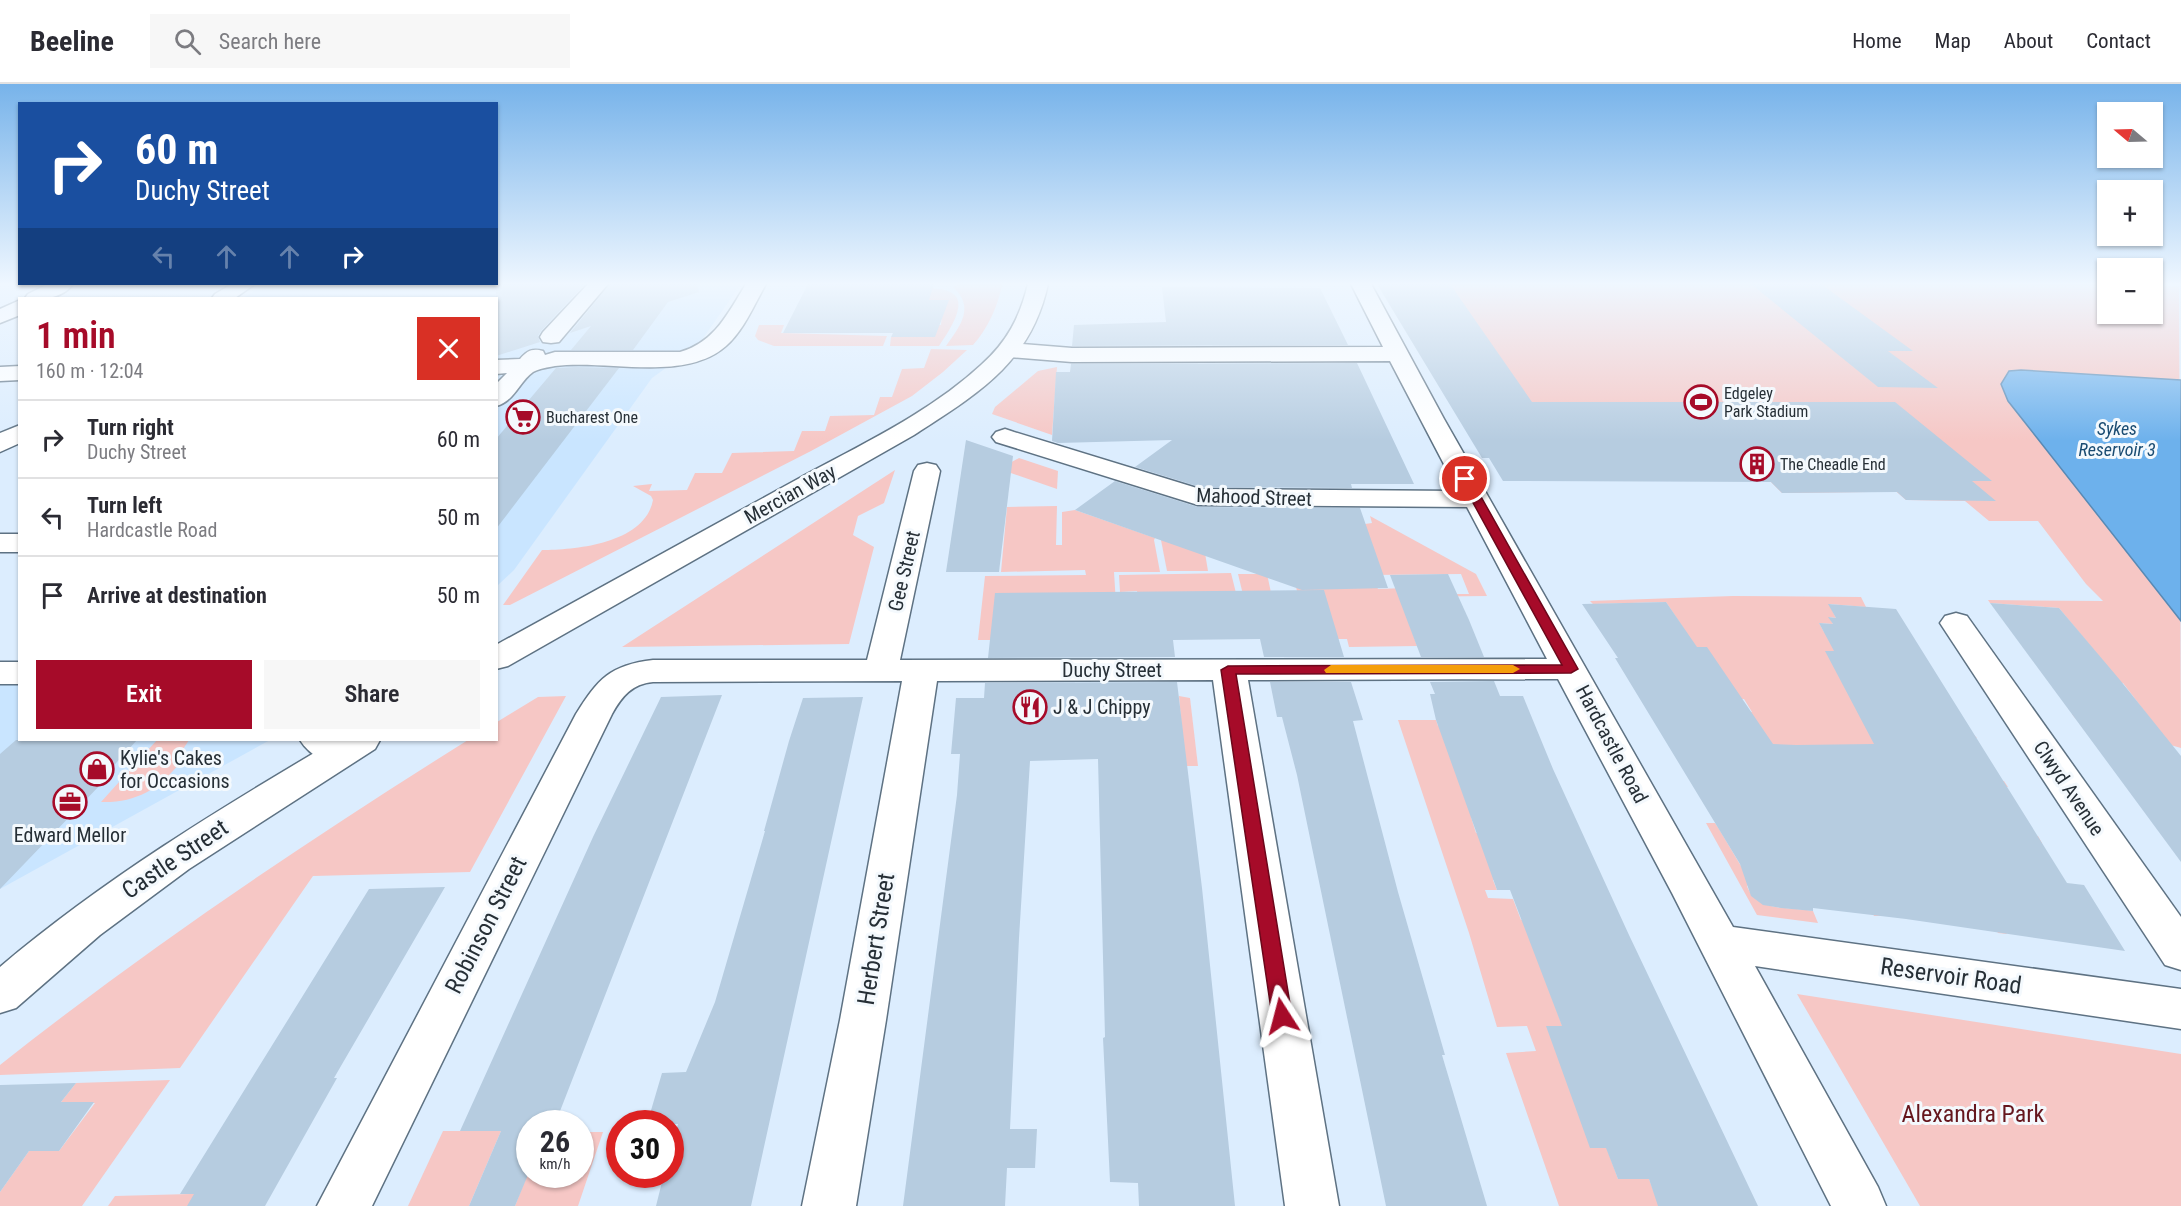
<!DOCTYPE html>
<html lang="en">
<head>
<meta charset="utf-8">
<style>
  :root { --surface:#fff; --page:#f7f7f7; --text:#2b2b33; --muted:#7c7c81; --line:#e1e1e2; --accent:#a60b29 }
  body { margin:0; font-family:"Roboto Condensed",sans-serif; background:var(--page); color:var(--text); height:100vh; display:flex; flex-direction:column; font-size:22px; white-space:nowrap }
  * { box-sizing:border-box; margin:0 }
  p { font-size:20px; color:var(--muted) }
  .icon { flex:none; width:33px; height:33px; fill:none; stroke:currentColor; stroke-width:2; stroke-linecap:round; stroke-linejoin:round }
  .map { position:relative; flex:1; overflow:hidden }
  .panel { position:absolute; left:18px; top:213px; width:480px; height:444px; display:flex; flex-direction:column; background:var(--surface); border-radius:0px; box-shadow:0 2px 4px #0004 }
  .panel>* { flex:none }
  .hud { position:absolute; left:18px; top:18px; width:480px; height:183px; border-radius:0px; box-shadow:0 2px 4px #0004; background:#1a4fa0; color:#fff; overflow:hidden }
  .needle { width:39px; rotate:289deg }
  .tools { position:absolute; left:2097px; top:18px; display:grid; gap:12px }
  .tools a { display:grid; place-items:center; width:66px; height:66px; border-radius:0px; background:var(--surface); box-shadow:0 2px 4px #0004; font-size:30px }
  .speed { position:absolute; left:516px; top:1026px; display:flex; gap:12px; font-size:30px; font-weight:700; text-align:center }
  .speed>* { display:grid; place-content:center; width:78px; height:78px; border-radius:50%; background:var(--surface); box-shadow:0 2px 4px #0004; line-height:1 }
  .speed small { font-size:15px; font-weight:400 }
  .speed .limit { border:9px solid #d22; background:#fff; color:#111 }
  .pin { position:absolute; display:grid; place-items:center; width:51px; height:51px; color:#fff; margin:-26px; border:3px solid #fff; border-radius:50%; box-shadow:0 2px 6px #0007 }
  .me { position:absolute; width:66px; margin:-33px; rotate:351deg; stroke-linejoin:round; filter:drop-shadow(0 0 4px #0008) }
  .turn { display:flex; align-items:center; gap:21px; height:126px; padding:0 18px; font-size:27px }
  .turn .icon { width:78px; height:78px; stroke-width:2.5 }
  .turn b { display:block; font-size:42px; line-height:51px }
  .lanes { display:flex; align-items:center; height:57px; padding:0 18px; background:#0003; justify-content:center; gap:30px; direction:ltr }
  .lanes .off { opacity:.35 }
  .round { display:grid; place-items:center; flex:none; width:63px; height:63px; border-radius:0px; background:var(--page) }
  .head { display:flex; align-items:center; justify-content:space-between; height:102px; padding:0 18px }
  h1 { font-size:36px; font-weight:600; line-height:45px; color:var(--accent) }
  .cta { display:flex; gap:12px; margin-top:auto; padding:12px 18px }
  .cta a { flex:1; height:69px; border-radius:0px; background:var(--accent); color:#fff; font-size:24px; font-weight:600; line-height:69px; text-align:center }
  .cta a+a { background:var(--page); color:var(--text) }
  ul { padding:0; list-style:none }
  li { display:flex; align-items:center; gap:18px; height:78px; padding:0 18px; border-top:2px solid var(--line) }
  li div { flex:1 }
  li b { display:block; font-size:22px }
  li em { font-style:normal }
  header { display:flex; align-items:center; gap:36px; box-sizing:border-box; height:84px; padding:0 30px; background:var(--surface); border-bottom:2px solid var(--line) }
  header strong { font-size:28px }
  nav { display:flex; gap:33px; margin-inline-start:auto; font-size:21px }
  .search { width:420px; height:54px; background:var(--page); display:flex; align-items:center; gap:15px; box-sizing:border-box; padding:0 21px; border-radius:0px; color:var(--muted); font-size:22px }
  .map>svg:first-child { display:block }
  .built { fill:#c9e5ff }
  .green { fill:#f6c7c5; fill-rule:evenodd }
  .water { fill:#6db1ec; stroke:#588ab5; stroke-width:1.5 }
  .building { fill:#b6cce0 }
  .lines { fill:none; stroke-linecap:round; stroke-linejoin:round }
  .pedestrian-casing { stroke:#5e7283; stroke-width:3 }
  .minor-casing { stroke:#5e7283; stroke-width:3 }
  .secondary-casing { stroke:#5e7283; stroke-width:3 }
  .pedestrian { fill:#fff; fill-rule:evenodd }
  .minor { fill:#fff; fill-rule:evenodd }
  .secondary { fill:#fff; fill-rule:evenodd }
  .route { fill:#a60b29; stroke:#6c071b; stroke-width:1.5 }
  .slow { fill:#f59e0b }
  .labels { text-anchor:middle; dominant-baseline:central; stroke-width:6; stroke-linejoin:round; paint-order:stroke }
  .far-poi-label { font-size:16px; fill:#262f36; stroke:#f4f9fd; text-anchor:start }
  .far-water-label { font-size:18px; font-style:italic; fill:#1a4c72; stroke:#f4f9fd }
  .street-label { font-size:20px; fill:#262f36; stroke:#f4f9fd }
  .poi-label { font-size:20px; fill:#262f36; stroke:#f4f9fd; text-anchor:start }
  .near-street-label { font-size:24px; fill:#262f36; stroke:#f4f9fd }
  .near-park-label { font-size:24px; fill:#65161d; stroke:#f4f9fd }
</style>
</head>
<body>
<header>
<strong>Beeline</strong>
<div class="search"><svg class="icon" aria-label="search" viewBox="0 0 24 24"><circle cx="10" cy="10" r="6"/><path d="M15 15l6 6"/></svg>Search here</div>
<nav><a>Home</a><a>Map</a><a>About</a><a>Contact</a></nav>
</header>
<div class="map">
<svg width="2181" height="1122" viewBox="0 0 2181 1122">
  <rect width="100%" height="100%" fill="#dcedfe"/>
  <g class="built">
    <path d="M266,200H741L699,260L652,294L514,486L497,502L496,214H243Z"/>
    <path d="M19,585L20,656H270L0,805V601Z"/>
  </g>
  <g class="green">
    <path d="M959,200H1002C999,220 987,246 973,261L946,262C961,241 975,223 953,203Z"/>
    <path d="M1382,200H2107L2108,230H2152L2153,200L2179,203L2181,664L2075,634L2072,630L2152,637L2123,599L2044,591L2117,594L2059,524L1990,519L1988,516L2103,517L2086,500L2038,437H1989L1965,417L1906,416L1884,397L1856,398L1868,408L1782,409L1771,398L1439,298Z"/>
    <path d="M891,204C942,204 985,197 939,262H890L891,253H933L937,241H941L943,216H919Z"/>
    <path d="M759,241H784L781,249L887,252L883,262H774L758,256L755,252Z"/>
    <path d="M931,265L967,266L943,288L912,312L811,367L510,521H503L542,466C577,466 645,459 653,416L651,412L633,402L652,400L649,407L687,406L695,389H722L732,369L794,367L802,347H825L830,332L874,331L880,313H892L902,285L924,284Z"/>
    <path d="M1057,283L1052,351L992,330L995,323L1038,287Z"/>
    <path d="M1019,374L1058,387L1057,405L1008,388V380Z"/>
    <path d="M895,386L884,419L858,432L853,451L874,463L849,560L622,563Z"/>
    <path d="M1057,422L1056,461H1062V428L1075,426L1155,454L1154,456L1160,488H1114L1116,520L990,556H978L985,492L1086,491L1085,486L1001,488L1007,423Z"/>
    <path d="M1370,432L1476,490L1487,512L1400,513L1417,562L1349,563L1347,555H1338L1297,507L1293,490L1365,440L1372,439ZM1461,490L1469,510H1409L1406,504L1378,505L1372,491Z"/>
    <path d="M1161,456L1204,463L1208,487H1167Z"/>
    <path d="M1231,489L1236,509L1138,520L1137,507L1120,508L1119,491Z"/>
    <path d="M1238,490H1267L1273,518L1245,519Z"/>
    <path d="M1733,512L1861,513L1866,523L1829,520L1836,534L1829,533L1833,540L1819,539L1824,548L1845,551L1856,569L1827,567L1972,649L1977,654L1902,649L1926,691L2004,697L2008,703L1932,697L1953,743L2038,752L2042,759L1976,789L2007,850L1998,849L1966,787L1858,774L1882,832H1874L1850,772L1766,660L1717,628H1752L1744,615H1730L1674,563L1684,545L1666,518L1593,520L1590,517Z"/>
    <path d="M566,612L470,788L313,792L180,984L0,991V981C149,863 307,757 468,656H496L497,638L538,613Z"/>
    <path d="M1179,612L1190,614L1198,682H1185Z"/>
    <path d="M1398,636H1436L1438,642H1450L1482,733H1471L1476,749H1488L1506,795L1493,796L1497,806H1485L1488,814L1513,815L1521,836H1546L1551,911L1618,1095H1649L1659,1122H1559L1506,969L1536,967L1527,942L1497,943L1469,849Z"/>
    <path d="M157,656H189L174,679L179,680C158,706 135,719 101,718Z"/>
    <path d="M1706,739H1715L1719,745L1751,799L1747,802C1756,828 1790,823 1813,827L1818,839L1757,831Z"/>
    <path d="M1797,910L2181,970V1122H1920Z"/>
    <path d="M170,996L82,1122H0V1108L29,1067H59L95,1019L61,1018L76,999Z"/>
    <path d="M443,1047H501L469,1122H408Z"/>
    <path d="M581,1048H603L578,1122H515L529,1086L530,1090H580Z"/>
    <path d="M262,1108L187,1122H108L115,1112Z"/>
  </g>
  <path class="water" d="M2021,286L2181,296V537L2008,317L2001,300L2009,287Z"/>
  <g class="building">
    <path d="M496,200H585L541,247L538,252L540,258L496,272Z"/>
    <path d="M610,200H697L699,208L668,218L633,266H571L591,242L570,249Z"/>
    <path d="M808,200H934L929,216H949L935,253H891L893,249H783Z"/>
    <path d="M1377,200H1450L1532,318H1895L1992,397H1972L1996,417L1906,416L1897,408L1782,409L1771,398L1503,397L1489,374H1482Z"/>
    <path d="M1751,200H1821L1913,267H1888L1938,304L1878,303Z"/>
    <path d="M1162,203L1320,204L1348,261L1072,262L1074,241L1166,238Z"/>
    <path d="M1357,279L1414,400H1351L1352,404L1200,403L1135,383L1172,356L1058,359L1052,357L1056,288H1070L1071,280Z"/>
    <path d="M576,283L619,284L496,445V355L556,284Z"/>
    <path d="M966,356L1013,372L999,488H946Z"/>
    <path d="M1115,397L1198,423L1360,424L1388,504L1302,506L1075,426Z"/>
    <path d="M1448,490L1469,536L1484,573H1421L1390,491Z"/>
    <path d="M1324,506L1344,573H1264L1260,555L1173,556L1175,573L988,574L995,509Z"/>
    <path d="M1666,518L1697,563H1707L1773,660L1796,661L1874,660L1825,567H1834L1819,539L1833,540L1828,533L1836,534L1828,520L1896,525L2067,799L2084,801L2125,867L1906,835L1813,824V827L1781,824L1763,821L1751,812L1740,780L1615,574H1618L1582,520Z"/>
    <path d="M1990,519L2059,524L2120,596L2181,672V778Z"/>
    <path d="M1494,597L1500,612H1523L1553,685L1629,851L1758,1122H1658L1649,1095H1618L1606,1064H1590L1546,942H1562L1510,806H1497L1436,636L1430,610H1435L1430,598Z"/>
    <path d="M1177,598L1202,804L1235,1122H1139L1138,1099L1110,1098L1103,954L1105,953L1098,675L1030,677L1019,854L1010,1045H1037L1035,1084H1007L1005,1122H903L957,711L960,670H951L956,614H984L985,599Z"/>
    <path d="M1270,598H1351L1363,636L1353,637L1398,808L1445,971H1442L1487,1122H1386L1297,691L1282,633H1277Z"/>
    <path d="M722,611L555,1040H530V1086L515,1122H469L501,1047H460L593,753L661,613Z"/>
    <path d="M863,613L751,1122H656L664,1090H670V1068L678,1040H647L662,989L686,988L715,918L765,747H764L789,657L803,614Z"/>
    <path d="M16,656H137L97,700L102,699L0,805V670Z"/>
    <path d="M445,803L334,994H337L265,1122H187L194,1110H180L369,805Z"/>
    <path d="M76,999L61,1018H94L59,1067H29L0,1108V1001Z"/>
  </g>
  <g class="lines">
    <g class="pedestrian-casing">
      <path id="pedestrian" d="M588,200H608L559,258L551,259L543,258L540,253L543,248Z"/>
    </g>
    <g class="minor-casing">
      <g id="minor">
        <path d="M48,200H73C62,215 41,216 25,214L28,210Z"/>
        <path d="M232,200H255L235,214H212L215,210Z"/>
        <path d="M746,200H766C754,221 744,246 726,262C684,299 607,275 555,282C549,283 538,285 533,288C519,298 514,318 496,322V300L507,289L496,290V276L520,275C527,267 532,264 543,267L545,271L555,268H680C715,258 728,229 746,200Z"/>
        <path d="M1351,200H1371L1444,335L1733,843L2181,905V945L1755,882L1878,1103L1886,1122H1831L1672,809L1558,595L1248,596L1339,1122H1285L1213,596L937,597L886,936L856,1122H802L840,936L902,597L653,598C632,600 622,612 612,630L372,1122H317L576,630C598,595 610,581 653,576H867L914,387L918,381L927,379L936,381L940,387L900,576L1547,575L1467,423L1198,421L996,358L992,353L996,348L1005,345L1014,348L1200,405L1458,407L1390,277L1072,278L1009,273L1001,271L998,266L1001,261L1009,259L1072,264L1383,263Z"/>
        <path d="M20,216V231L0,239V225Z"/>
        <path d="M20,282V296L0,297V283Z"/>
        <path d="M20,341V359L0,368V349Z"/>
        <rect x="0" y="450" width="20" height="18"/>
        <path d="M1956,529L1967,532L2181,833V886L2165,881L1940,539L1945,532Z"/>
        <rect x="0" y="578" width="20" height="22"/>
        <path d="M300,656H344L352,660L357,669L352,678C332,683 311,674 300,656Z"/>
      </g>
    </g>
    <g class="secondary-casing">
      <g id="secondary">
        <path d="M1028,200H1048C1031,279 977,310 914,351L508,582L496,585V561C596,506 696,451 796,396C858,362 928,330 981,281C1007,258 1020,233 1028,200Z"/>
        <path d="M336,656H380L375,665L189,785L100,851L16,924L0,929V883C104,795 219,725 336,656Z"/>
      </g>
    </g>
    <use href="#pedestrian" class="pedestrian"/>
    <use href="#minor" class="minor"/>
    <use href="#secondary" class="secondary"/>
  </g>
  <linearGradient id="sky" x2="0" y2="1"><stop stop-color="#77b3ea"/><stop offset="0.56" stop-color="#eff7ff"/><stop offset="1" stop-color="#eff7ff" stop-opacity="0"/></linearGradient>
  <rect width="2181" height="357" fill="url(#sky)"/>
  <path class="route" d="M1465,392L1471,395L1578,585L1571,589L1236,590L1292,932L1289,937L1282,940L1275,937L1272,932L1221,586L1228,582L1562,581L1460,395Z"/>
  <path class="slow" d="M1331,581H1513L1520,585L1513,589H1326L1324,586Z"/>
  <defs>
    <g id="stadium-ring" transform="scale(1.725)"><circle r="9.5" fill="#f4f9fd" stroke="#a60b29" stroke-width="1.5"/><path d="M0-5a6.5 5 0 1 0 0 10a6.5 5 0 1 0 0-10ZM-3.5-1.8h7v3.6h-7Z" fill="#a60b29"/></g>
    <g id="supermarket-ring" transform="scale(1.725)"><circle r="9.5" fill="#f4f9fd" stroke="#a60b29" stroke-width="1.5"/><path d="M-6-5.5h2.5l.6 2H6L4.5 2H-2.5L-4.4-4H-6ZM-1.5 3.2a1.3 1.3 0 1 0 .1 0ZM3 3.2a1.3 1.3 0 1 0 .1 0Z" fill="#a60b29"/></g>
    <g id="building-ring" transform="scale(1.725)"><circle r="9.5" fill="#f4f9fd" stroke="#a60b29" stroke-width="1.5"/><path d="M-4-6H4V6H1V3H-1V6H-4ZM-2.5-4.3h1.7v1.8h-1.7ZM.8-4.3h1.7v1.8H.8ZM-2.5-1h1.7V.8h-1.7ZM.8-1h1.7V.8H.8Z" fill="#a60b29"/></g>
    <g id="restaurant-ring" transform="scale(1.725)"><circle r="9.5" fill="#f4f9fd" stroke="#a60b29" stroke-width="1.5"/><path d="M-5-6h1v4h1v-4h1v4h1v-4h1v5L-1.5 .5V6h-2V.5L-5-1ZM5-6V6H3V1.5H1.5Q1.5-4 5-6Z" fill="#a60b29"/></g>
    <g id="shop-ring" transform="scale(1.725)"><circle r="9.5" fill="#f4f9fd" stroke="#a60b29" stroke-width="1.5"/><path d="M-5-2.5h2.3a2.7 3.5 0 0 1 5.4 0H5L5.5 6h-11ZM-1.5-2.5h3a1.5 2.3 0 0 0-3 0Z" fill="#a60b29"/></g>
    <g id="office-ring" transform="scale(1.725)"><circle r="9.5" fill="#f4f9fd" stroke="#a60b29" stroke-width="1.5"/><path d="M-6-3h4V-5.5h4V-3h4V5H-6ZM-1-4.5V-3h2v-1.5ZM-6 0V1H6V0Z" fill="#a60b29"/></g>
  </defs>
  <g fill-rule="evenodd">
    <use href="#stadium-ring" x="1701" y="318"/>
    <use href="#supermarket-ring" x="523" y="333"/>
    <use href="#building-ring" x="1757" y="380"/>
    <use href="#restaurant-ring" x="1030" y="623"/>
    <use href="#shop-ring" x="97" y="685"/>
    <use href="#office-ring" x="70" y="718"/>
  </g>
  <g class="labels">
    <g class="far-poi-label">
      <text x="1724" y="309">Edgeley<tspan x="1724" dy="18">Park Stadium</tspan></text>
      <text x="546" y="333">Bucharest One</text>
      <text x="1780" y="380">The Cheadle End</text>
    </g>
    <g class="far-water-label">
      <text x="2117" y="344">Sykes<tspan x="2117" dy="21">Reservoir 3</tspan></text>
    </g>
    <g class="street-label">
      <text transform="translate(790 410) rotate(-29)">Mercian Way</text>
      <text transform="translate(1254 413) rotate(2)">Mahood Street</text>
      <text transform="translate(904 487) rotate(-77)">Gee Street</text>
      <text x="1112" y="586">Duchy Street</text>
      <text transform="translate(1612 660) rotate(62)">Hardcastle Road</text>
      <text transform="translate(2069 704) rotate(56)">Clwyd Avenue</text>
    </g>
    <g class="poi-label">
      <text x="1053" y="623">J &amp; J Chippy</text>
      <text x="120" y="674">Kylie's Cakes<tspan x="120" dy="23">for Occasions</tspan></text>
      <text x="70" y="751" text-anchor="middle">Edward Mellor</text>
    </g>
    <g class="near-street-label">
      <text transform="translate(175 775) rotate(-34)">Castle Street</text>
      <text transform="translate(486 841) rotate(-63)">Robinson Street</text>
      <text transform="translate(876 855) rotate(-81)">Herbert Street</text>
      <text transform="translate(1951 892) rotate(8)">Reservoir Road</text>
    </g>
    <g class="near-park-label">
      <text x="1973" y="1030">Alexandra Park</text>
    </g>
  </g>
</svg>
<div class="tools">
<a><svg class="needle" viewBox="-14 -14 28 28"><path d="M0-13l5 13h-10z" fill="#e53935"/><path d="M0 13l5-13h-10z" fill="#7c7c81"/></svg></a>
<a>+</a>
<a>−</a>
</div>
<div class="speed"><div>26<small>km/h</small></div><div class="limit">30</div></div>
<div class="pin" style="left:1465px;top:395px;background:#d93025"><svg class="icon" aria-label="arrive" viewBox="0 0 24 24"><path d="M6 21V4h12l-3 4 3 4H6"/></svg></div>
<svg class="me" style="left:1282px;top:932px" viewBox="-20 -20 40 40"><path d="M0-17L14 15 0 8-14 15z" fill="#a60b29" stroke="#fff" stroke-width="4"/></svg>
<div class="hud">
<div class="turn"><svg class="icon" aria-label="right" viewBox="0 0 24 24"><path d="M7 20v-9h11M14 6l5 5-5 5"/></svg><div><b>60 m</b>Duchy Street</div></div>
<div class="lanes"><svg class="icon off" aria-label="left" viewBox="0 0 24 24"><path d="M17 20v-9H6M10 6l-5 5 5 5"/></svg><svg class="icon off" aria-label="ahead" viewBox="0 0 24 24"><path d="M12 20V5M6 11l6-6 6 6"/></svg><svg class="icon off" aria-label="ahead" viewBox="0 0 24 24"><path d="M12 20V5M6 11l6-6 6 6"/></svg><svg class="icon" aria-label="right" viewBox="0 0 24 24"><path d="M7 20v-9h11M14 6l5 5-5 5"/></svg></div>
</div>
<section class="panel">
<div class="head"><div><h1>1 min</h1><p>160 m · 12:04</p></div><a class="round" style="background:#d93025;color:#fff"><svg class="icon" aria-label="close" viewBox="0 0 24 24"><path d="M6 6l12 12M18 6L6 18"/></svg></a></div>
<ul>
<li><svg class="icon" aria-label="right" viewBox="0 0 24 24"><path d="M7 20v-9h11M14 6l5 5-5 5"/></svg><div><b>Turn right</b><p>Duchy Street</p></div><em>60 m</em></li>
<li><svg class="icon" aria-label="left" viewBox="0 0 24 24"><path d="M17 20v-9H6M10 6l-5 5 5 5"/></svg><div><b>Turn left</b><p>Hardcastle Road</p></div><em>50 m</em></li>
<li><svg class="icon" aria-label="arrive" viewBox="0 0 24 24"><path d="M6 21V4h12l-3 4 3 4H6"/></svg><div><b>Arrive at destination</b></div><em>50 m</em></li>
</ul>
<div class="cta"><a>Exit</a><a>Share</a></div>
</section>
</div>
</body>
</html>
